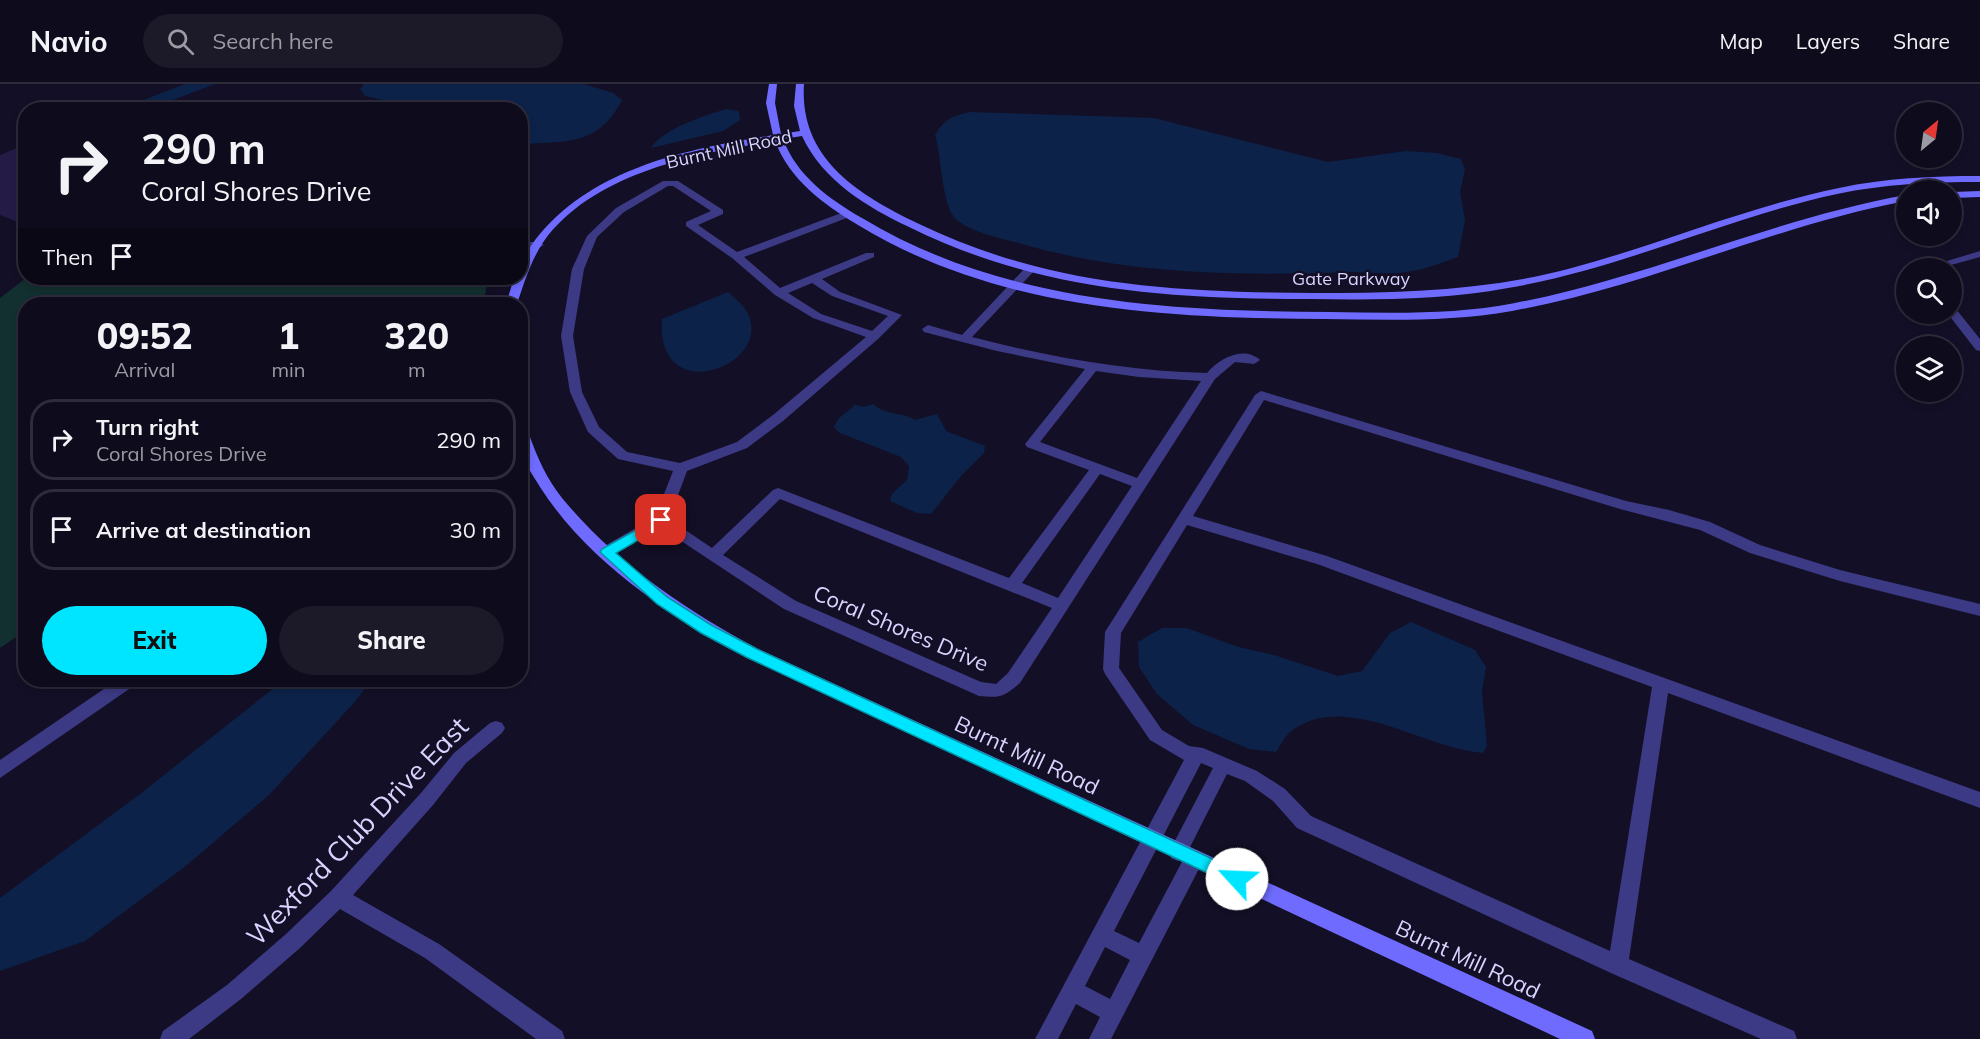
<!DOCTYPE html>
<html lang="en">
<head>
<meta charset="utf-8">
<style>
  :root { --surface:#0e0b1c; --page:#1c1929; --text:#f1f3f6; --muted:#9b9ba3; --line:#2e2b3b; --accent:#00e5ff }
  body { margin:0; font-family:Mulish,sans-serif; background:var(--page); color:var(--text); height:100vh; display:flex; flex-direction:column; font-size:22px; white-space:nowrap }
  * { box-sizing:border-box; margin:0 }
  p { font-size:20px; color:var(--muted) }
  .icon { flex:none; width:33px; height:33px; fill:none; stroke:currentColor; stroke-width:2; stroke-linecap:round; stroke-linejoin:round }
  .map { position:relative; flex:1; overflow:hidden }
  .side { position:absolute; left:18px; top:213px; width:510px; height:390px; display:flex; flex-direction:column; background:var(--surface); border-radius:24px; box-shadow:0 3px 9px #0003,0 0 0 2px var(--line) }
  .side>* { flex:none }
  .guide { position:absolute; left:18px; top:18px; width:510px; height:183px; border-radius:24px; box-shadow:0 3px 9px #0003,0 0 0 2px var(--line); background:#0e0b1c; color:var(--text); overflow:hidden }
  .needle { width:39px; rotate:29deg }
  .tools { position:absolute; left:1896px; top:18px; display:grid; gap:12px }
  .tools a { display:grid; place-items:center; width:66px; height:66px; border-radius:50%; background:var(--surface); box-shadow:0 3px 9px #0003,0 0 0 2px var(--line); font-size:30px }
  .pin { position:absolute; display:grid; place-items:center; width:51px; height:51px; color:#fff; margin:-26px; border-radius:12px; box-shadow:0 3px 9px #0006 }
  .me { position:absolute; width:66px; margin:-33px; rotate:295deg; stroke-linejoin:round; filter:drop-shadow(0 0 4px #0008) }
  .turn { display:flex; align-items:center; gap:21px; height:126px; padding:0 24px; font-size:27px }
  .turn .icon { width:78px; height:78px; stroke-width:2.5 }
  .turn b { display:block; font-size:42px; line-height:51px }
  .then { display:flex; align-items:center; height:57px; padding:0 24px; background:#0003; gap:12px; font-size:22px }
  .eta { display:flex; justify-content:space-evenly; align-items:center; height:102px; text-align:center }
  .eta b { font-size:36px; font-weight:800; line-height:42px }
  .cta { display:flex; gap:12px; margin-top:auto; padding:12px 24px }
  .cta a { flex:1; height:69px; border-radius:36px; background:var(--accent); color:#111; font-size:24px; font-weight:800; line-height:69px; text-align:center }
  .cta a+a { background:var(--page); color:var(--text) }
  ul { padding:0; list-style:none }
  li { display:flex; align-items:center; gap:18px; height:81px; margin:0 12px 9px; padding:0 12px; border:3px solid var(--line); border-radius:24px }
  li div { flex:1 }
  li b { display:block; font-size:22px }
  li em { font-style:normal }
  header { display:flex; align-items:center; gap:36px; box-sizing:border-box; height:84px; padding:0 30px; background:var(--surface); border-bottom:2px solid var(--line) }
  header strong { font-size:28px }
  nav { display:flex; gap:33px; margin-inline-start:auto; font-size:21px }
  .search { width:420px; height:54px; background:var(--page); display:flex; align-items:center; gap:15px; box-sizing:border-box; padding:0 21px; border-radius:33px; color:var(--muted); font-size:22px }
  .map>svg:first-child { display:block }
  .green { fill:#12302f }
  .water { fill:#0c2248 }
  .building { fill:#241b47 }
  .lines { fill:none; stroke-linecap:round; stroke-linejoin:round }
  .street { fill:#3d3a85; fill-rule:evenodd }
  .secondary { fill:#6f6bff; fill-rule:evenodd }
  .route { fill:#00e5ff; stroke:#0095a6; stroke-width:1.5 }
  .labels { text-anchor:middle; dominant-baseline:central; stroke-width:4.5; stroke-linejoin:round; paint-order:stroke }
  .far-street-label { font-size:18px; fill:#d9d4ff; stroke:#130f26 }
  .street-label { font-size:22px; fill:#d9d4ff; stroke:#130f26 }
  .near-street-label { font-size:27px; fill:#d9d4ff; stroke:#130f26 }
</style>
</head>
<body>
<header>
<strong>Navio</strong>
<div class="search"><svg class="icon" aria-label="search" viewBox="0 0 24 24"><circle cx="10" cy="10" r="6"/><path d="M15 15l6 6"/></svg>Search here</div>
<nav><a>Map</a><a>Layers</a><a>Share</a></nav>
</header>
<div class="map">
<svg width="1980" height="955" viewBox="0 0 1980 955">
  <rect width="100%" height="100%" fill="#130f26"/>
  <path class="green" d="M26,194H491L486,205L484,220H26L25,547L0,564V214Z"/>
  <g class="water">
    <path d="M185,0H215L150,25H120Z"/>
    <path d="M364,0H584L613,9L622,16C599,60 572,57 526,60L521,58L520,26L420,25L365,12L360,5Z"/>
    <path d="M726,25L739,27L740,36L723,47L651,64C660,46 706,31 726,25Z"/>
    <path d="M970,28L1154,34L1328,78L1406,67L1437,69L1461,75L1465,86L1460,108L1465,136L1458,173C1441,179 1424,186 1406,188C1388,191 1369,188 1351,188C1241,192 1129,191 1022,160C1001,154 976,150 958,137C941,125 942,72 935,51C944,35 953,32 970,28Z"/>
    <path d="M728,208C734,214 743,220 747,228C776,281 655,327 662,235Z"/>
    <path d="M873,320C886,332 901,327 915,336L937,330L946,347L985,362L984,369L961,392L931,430L917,429L890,417L892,410L907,396L909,382L901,373L840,349L834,343L839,334L855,321L864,323Z"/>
    <path d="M1411,538L1475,566L1486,583L1482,608L1487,662L1483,669C1424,665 1343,604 1289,649C1284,654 1280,662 1276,668L1249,665L1193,641L1157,610L1139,583L1138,558L1162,544H1187L1238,563L1274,571L1338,592L1362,587L1390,549Z"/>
    <path d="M284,596H372L352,621L269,711L187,781L85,857L0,887V814L140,710Z"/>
  </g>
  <path class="building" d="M17,64L26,68V141L0,131V71Z"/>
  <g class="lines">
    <g class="street">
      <path d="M26,35V41L18,38L20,36Z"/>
      <path d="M663,97H678L723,126V130L698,141L737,168L844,128H852V132L744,173L780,204L866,169H874V173L822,195L840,208L902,231L878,255L783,337L747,364L687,387L669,435L712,464L773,406L778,404L1009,494L1089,386L1027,363L1025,360L1085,285L997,267L924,248L922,245L928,241L962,251L1026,183L1030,182L1036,185L972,253C1049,273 1127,287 1207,289C1219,275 1243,261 1260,276L1254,280L1235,278L1215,295L1020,599C1003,613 1001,614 979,612L784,525L660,443L611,472H601L599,468L601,464L655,433L673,387L618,375L588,348L570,308L561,252L572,185L587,152L616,124ZM668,102H673L711,127L686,138V142L732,174L775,211L813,234L866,253L773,331L737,358L680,379L627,368L599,343L582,308L573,252L584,185L597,153L624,128ZM812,199L832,212L888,232L872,247L821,230L788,209ZM1096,287L1139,293L1201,297L1137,394L1040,358ZM1100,390L1132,402L1058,514L1022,499ZM780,415L1052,524L1008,589L996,600L981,598L796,517L723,471Z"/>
      <path d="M520,158H539L544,161L539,164H520Z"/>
      <path d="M1980,167V173L1940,184H1924Z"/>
      <path d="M1952,224L1956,225L1980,255V267L1976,266L1948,230H1952Z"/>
      <path d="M1261,307L1626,417L1669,426L1710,438L1760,461L1840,486L1980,520V532L1840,497L1750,469L1700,446L1620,425L1264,316L1193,432L1327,472L1980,708V724L1668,609L1629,875L1794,947L1797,955H1761L1611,889L1297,744L1273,717L1245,697L1227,690L1187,769L1194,766L1201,769L1204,775L1111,955H1089L1100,933L1076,920L1058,955H1035L1184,676L1150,656L1105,590L1103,585L1105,548L1255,311ZM1187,441L1317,480L1652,603L1610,867L1311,732L1285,705L1257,687L1203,664L1189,662L1162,646L1119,584L1121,549ZM1201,679L1213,684L1169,768L1171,774L1178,777L1184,774L1139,859L1114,847ZM1105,863L1130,876L1110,915L1085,902Z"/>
      <path d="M117,596H137L135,601L0,694V676Z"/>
      <path d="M496,637L502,639L505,644L502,649L466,679L433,721L353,811L439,860L562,947L565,955H536L425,874L340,825L300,864L241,915L189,955H160L163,947L227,901L286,850L331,807L421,709L454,669L490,639Z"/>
    </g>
    <g class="secondary">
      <path d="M769,0H777L775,19L781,50L800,47L794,22L796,0H804C799,74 857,110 917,139C1047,202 1171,208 1312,209C1398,209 1484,207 1568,185C1659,161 1746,123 1839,104C1885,94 1933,92 1980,92V98C1932,98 1884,100 1837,110C1726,134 1621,185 1508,204C1443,216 1376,216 1310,215C1167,215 1039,207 909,143C867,123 823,97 802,52L783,55C797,92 829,115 862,134C1003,219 1169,227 1330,228C1391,229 1454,231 1515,219C1648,194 1772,135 1906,111V117C1772,142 1647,203 1512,227C1450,238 1387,236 1325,235C1166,234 997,226 858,141C823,120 790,96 775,57C697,69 593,89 544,157C531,176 524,199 517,220H506L514,194H520C520,174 534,156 547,142C605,81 693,64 773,51L766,19Z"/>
      <path d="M1980,107V113L1952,114V108Z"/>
      <path d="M520,339C527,341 528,346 530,353C538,375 547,395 562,414C616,479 684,525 758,565L1592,947L1595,955H1560L746,573C669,531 589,479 540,403C533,391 524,380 521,366C519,358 520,348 520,339Z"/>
    </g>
  </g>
  <path class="route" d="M661,432L668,436L666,440L616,469L667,513L711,541L757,565L1243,789L1246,795L1243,800L1237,803L1231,800L746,573L701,549L657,520L600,468L602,465Z"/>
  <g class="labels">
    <g class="far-street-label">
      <text transform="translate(729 65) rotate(-12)">Burnt Mill Road</text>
      <text x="1351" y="194">Gate Parkway</text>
    </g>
    <g class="street-label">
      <text transform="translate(901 544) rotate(23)">Coral Shores Drive</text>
      <text transform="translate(1027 671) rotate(25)">Burnt Mill Road</text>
      <text transform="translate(1468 875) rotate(25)">Burnt Mill Road</text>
    </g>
    <g class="near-street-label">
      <text transform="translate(357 747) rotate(-46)">Wexford Club Drive East</text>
    </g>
  </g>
</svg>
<div class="tools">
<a><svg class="needle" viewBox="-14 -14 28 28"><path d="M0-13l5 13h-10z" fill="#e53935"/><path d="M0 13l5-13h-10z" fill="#9b9ba3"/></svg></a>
<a><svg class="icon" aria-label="sound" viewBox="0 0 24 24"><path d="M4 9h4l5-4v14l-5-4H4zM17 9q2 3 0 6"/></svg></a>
<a><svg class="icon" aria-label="search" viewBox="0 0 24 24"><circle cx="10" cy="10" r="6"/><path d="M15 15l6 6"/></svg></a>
<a><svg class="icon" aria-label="layers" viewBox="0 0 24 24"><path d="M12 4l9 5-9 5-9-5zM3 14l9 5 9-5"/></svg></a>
</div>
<div class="pin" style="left:661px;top:436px;background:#d93025"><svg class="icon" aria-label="arrive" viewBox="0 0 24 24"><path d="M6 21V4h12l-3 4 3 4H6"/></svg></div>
<svg class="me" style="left:1237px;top:795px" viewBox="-20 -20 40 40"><circle r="19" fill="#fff"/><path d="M0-13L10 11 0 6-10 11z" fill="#00e5ff"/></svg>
<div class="guide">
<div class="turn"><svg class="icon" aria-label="right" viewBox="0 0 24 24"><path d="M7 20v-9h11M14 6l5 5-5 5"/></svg><div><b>290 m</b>Coral Shores Drive</div></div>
<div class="then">Then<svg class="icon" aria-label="arrive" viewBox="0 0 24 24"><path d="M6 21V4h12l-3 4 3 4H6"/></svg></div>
</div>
<section class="side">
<div class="eta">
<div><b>09:52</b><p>Arrival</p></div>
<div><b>1</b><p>min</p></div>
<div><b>320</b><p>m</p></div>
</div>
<ul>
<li><svg class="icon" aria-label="right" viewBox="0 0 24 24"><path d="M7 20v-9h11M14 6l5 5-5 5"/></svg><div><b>Turn right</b><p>Coral Shores Drive</p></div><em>290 m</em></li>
<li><svg class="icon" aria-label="arrive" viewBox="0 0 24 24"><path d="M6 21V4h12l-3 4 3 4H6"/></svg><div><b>Arrive at destination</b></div><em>30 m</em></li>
</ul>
<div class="cta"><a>Exit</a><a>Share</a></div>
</section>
</div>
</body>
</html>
